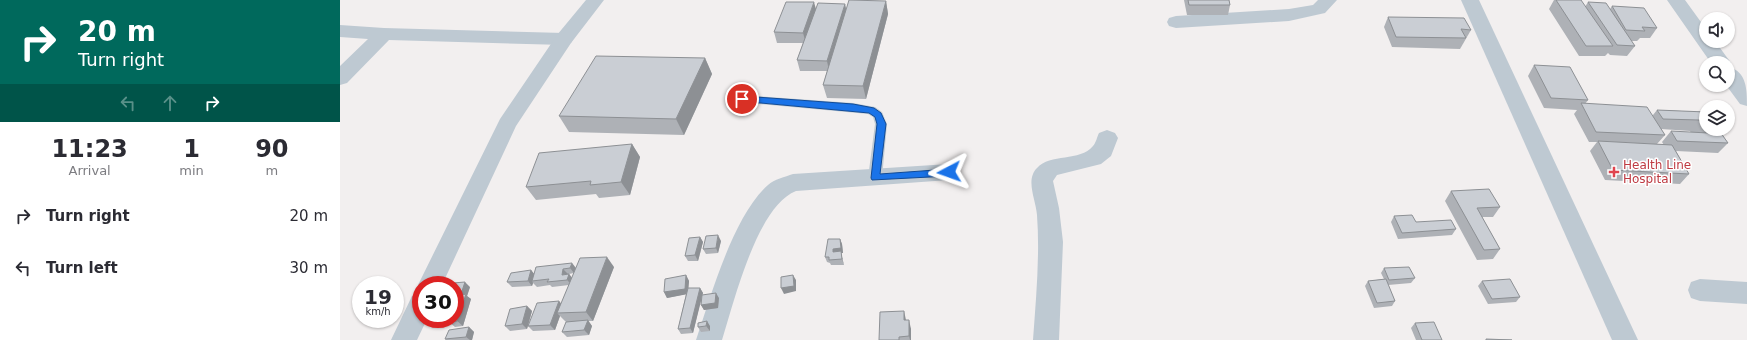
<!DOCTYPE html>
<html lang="en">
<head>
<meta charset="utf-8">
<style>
  :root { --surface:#fff; --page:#f2f2f3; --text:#2b2b33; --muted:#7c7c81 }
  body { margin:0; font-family:"DejaVu Sans",sans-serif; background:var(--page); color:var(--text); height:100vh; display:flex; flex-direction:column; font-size:15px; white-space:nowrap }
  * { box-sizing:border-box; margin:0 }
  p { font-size:13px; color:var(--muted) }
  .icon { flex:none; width:22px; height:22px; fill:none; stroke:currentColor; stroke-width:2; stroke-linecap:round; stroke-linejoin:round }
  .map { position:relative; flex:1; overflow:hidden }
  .side { display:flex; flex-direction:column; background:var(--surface); width:340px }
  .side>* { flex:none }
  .banner { background:#00695c; color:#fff; overflow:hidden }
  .tools { position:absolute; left:1359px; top:12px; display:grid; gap:8px }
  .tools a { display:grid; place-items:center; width:36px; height:36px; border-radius:50%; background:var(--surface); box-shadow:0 1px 3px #0004; font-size:20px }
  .speed { position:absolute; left:12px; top:276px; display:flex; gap:8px; font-size:20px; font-weight:700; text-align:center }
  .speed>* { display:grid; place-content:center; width:52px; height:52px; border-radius:50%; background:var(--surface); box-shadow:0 1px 3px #0004; line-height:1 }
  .speed small { font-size:10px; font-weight:400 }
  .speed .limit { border:6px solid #d22; background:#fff; color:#111 }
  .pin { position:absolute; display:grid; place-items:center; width:34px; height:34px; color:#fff; margin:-17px; border:2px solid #fff; border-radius:50%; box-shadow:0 1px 4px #0007 }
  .me { position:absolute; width:44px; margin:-22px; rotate:266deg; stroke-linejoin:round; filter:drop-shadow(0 0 3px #0008) }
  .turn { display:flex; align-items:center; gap:14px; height:84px; padding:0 12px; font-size:18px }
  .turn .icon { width:52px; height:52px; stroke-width:2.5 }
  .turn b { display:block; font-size:28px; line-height:34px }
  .lanes { display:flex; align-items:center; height:38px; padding:0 12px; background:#0003; justify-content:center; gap:20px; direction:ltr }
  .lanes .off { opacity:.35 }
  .eta { display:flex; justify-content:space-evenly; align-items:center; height:68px; text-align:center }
  .eta b { font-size:24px; font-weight:800; line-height:28px }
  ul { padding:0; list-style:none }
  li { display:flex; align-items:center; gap:12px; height:52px; padding:0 12px }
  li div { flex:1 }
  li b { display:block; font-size:15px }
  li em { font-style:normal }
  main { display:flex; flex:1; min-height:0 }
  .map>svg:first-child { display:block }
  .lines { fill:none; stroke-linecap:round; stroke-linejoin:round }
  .service { fill:#bec9d2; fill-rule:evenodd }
  .minor { fill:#bec9d2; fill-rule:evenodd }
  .tertiary { fill:#bec9d2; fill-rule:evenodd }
  .wall { fill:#aeb1b6; fill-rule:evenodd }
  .shaded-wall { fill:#8d9094 }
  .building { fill:#caced4; stroke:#8d9094 }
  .route { fill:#1a73e8; stroke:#114b97 }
  .health-dot { fill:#e0444e; stroke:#fff; stroke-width:1.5 }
  .labels { text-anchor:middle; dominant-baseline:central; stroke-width:3; stroke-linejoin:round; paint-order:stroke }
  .health-label { font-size:12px; fill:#be3a42; stroke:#fff; text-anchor:start }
</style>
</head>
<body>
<main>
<section class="side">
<div class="banner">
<div class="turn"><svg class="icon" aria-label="right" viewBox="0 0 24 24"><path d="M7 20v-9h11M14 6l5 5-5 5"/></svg><div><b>20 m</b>Turn right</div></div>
<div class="lanes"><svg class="icon off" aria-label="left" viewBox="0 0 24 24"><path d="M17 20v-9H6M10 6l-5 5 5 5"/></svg><svg class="icon off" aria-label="ahead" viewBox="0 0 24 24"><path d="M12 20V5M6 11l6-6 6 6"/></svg><svg class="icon" aria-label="right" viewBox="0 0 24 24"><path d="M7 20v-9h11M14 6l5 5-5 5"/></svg></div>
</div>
<div class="eta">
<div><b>11:23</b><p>Arrival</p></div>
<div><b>1</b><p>min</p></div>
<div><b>90</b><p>m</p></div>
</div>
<ul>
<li><svg class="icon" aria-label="right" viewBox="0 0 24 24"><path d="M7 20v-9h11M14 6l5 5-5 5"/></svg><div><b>Turn right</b></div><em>20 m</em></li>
<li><svg class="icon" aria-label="left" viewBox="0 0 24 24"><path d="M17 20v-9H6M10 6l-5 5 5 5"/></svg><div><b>Turn left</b></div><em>30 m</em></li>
</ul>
</section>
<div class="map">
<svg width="1407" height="340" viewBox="0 0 1407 340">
  <rect width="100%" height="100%" fill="#f2efef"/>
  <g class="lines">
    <path class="service" d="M402,95L513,103L535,107L542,112L547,124L542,178L540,182L535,183L530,182L528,178L535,124L533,117L528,114L398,102L396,99L398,96Z"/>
    <g class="minor">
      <path d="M978,0H997L985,13L949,21L836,28L829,26L827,22L829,18L836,16L949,9L973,5Z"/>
      <path d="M1121,0H1139L1298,340H1272Z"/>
      <path d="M0,25L44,28L224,33L231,35L233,39L231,43L224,45L49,40L7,83L0,85V66L28,39L0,37Z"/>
      <path d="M767,130L775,133L778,138L771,156L761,164L717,175L713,181L719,208L723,242L719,340H693C696,298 700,256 697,215C696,200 685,180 697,168C710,153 740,162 753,146C756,143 757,137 759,133Z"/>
      <path d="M609,164L617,166L620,172L617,178L609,180L456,191C417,206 394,302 382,340H356C371,296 393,216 428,185C434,179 445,177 453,174Z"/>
      <path d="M1360,279L1407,282V304L1360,301L1351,298L1348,290L1351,282Z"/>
    </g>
    <g class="tertiary">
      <path d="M246,0H264L231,43L176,126L102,285H81V292L78,285L160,119L217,35Z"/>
      <path d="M1327,0H1345L1366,29V41H1375L1391,63L1389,67C1407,72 1407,90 1407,106L1400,104L1386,85H1388V63H1371Z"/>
      <path d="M81,293V319H87L77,340H51L72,296Z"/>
    </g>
  </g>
  <g class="wall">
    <path d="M844,0H889L890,5L888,15H847Z"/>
    <path d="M1214,0H1241L1245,7L1248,2L1270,9L1272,6L1317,28L1310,38H1300L1297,41H1291L1295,46L1287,56L1270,55L1268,53L1265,56H1239L1209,9Z"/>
    <path d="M546,1L548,14L526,99L487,98L483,85L487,71H460L457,60L463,43H437L434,32L476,8L505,4L506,10Z"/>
    <path d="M1048,17L1131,30L1120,49L1052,47L1044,27Z"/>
    <path d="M365,58L372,74L344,135L229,132L219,116Z"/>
    <path d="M1194,65L1248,100L1245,104L1313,115L1317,110L1366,112L1388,143L1378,153L1336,151L1349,174L1340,184L1265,180L1250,151L1257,142H1249L1234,114L1237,110L1204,108L1188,76ZM1321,129L1350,131L1351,133L1331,131L1322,142L1324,145L1317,144L1325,135Z"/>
    <path d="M292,144L300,157L290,195L259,198L256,194L196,200L186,187Z"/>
    <path d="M1111,191L1160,207L1153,217H1142L1160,249L1153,259L1137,260L1105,201Z"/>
    <path d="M1054,216L1076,222L1116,229L1112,235L1058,239L1051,222Z"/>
    <path d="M360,237L363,242L358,261H348L345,256Z"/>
    <path d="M500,239L502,244L503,253H501L504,265H491L490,263L487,262L485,257Z"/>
    <path d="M381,241L378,253L366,254L363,249Z"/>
    <path d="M196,267L236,268L274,267L253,321H248L252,326L249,335L227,337L222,332L226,322L220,316L215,330L193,331L188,326L187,329L170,331L165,326L187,306L192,311L188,326L219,301L221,304L229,285L212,287L210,285L197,287L193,283L192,286L172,287L167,282L191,270L194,274ZM234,273L232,278L229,274Z"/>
    <path d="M1044,268L1075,278L1071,283L1048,285L1055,301L1052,306L1034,308L1025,286L1028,281L1044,279L1041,273Z"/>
    <path d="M346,275L349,281L348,288H360L363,293L362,295L379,298L378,308L364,310L361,305L362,295L353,333L341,334L338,329L346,294L327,298L324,292Z"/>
    <path d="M1142,281L1180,297L1176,302L1148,304L1138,286Z"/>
    <path d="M130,287L127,296L131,299L123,326L115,327L109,322L117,298Z"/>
    <path d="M566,320L571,329V340H539Z"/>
    <path d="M1075,323L1102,340H1076L1071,328Z"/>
    <path d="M370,326V331L361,332L358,327Z"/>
    <path d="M129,327L134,332L132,340H106L105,339Z"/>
  </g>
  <g class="shaded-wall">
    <path d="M546,1L548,14L526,99L523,86Z"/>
    <path d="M474,2L477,13L466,43L463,33Z"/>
    <path d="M505,4L507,14L489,71L487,61Z"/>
    <path d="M365,58L372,74L344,135L336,119Z"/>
    <path d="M292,144L300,157L290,195L281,182Z"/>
    <path d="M378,235L381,241L378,253L376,248Z"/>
    <path d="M360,237L363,242L358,261L355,255Z"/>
    <path d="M500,239L502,244L503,253H501L504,265L502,259L493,252V249Z"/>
    <path d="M267,257L274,267L253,321L246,312Z"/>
    <path d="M232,263L236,268L234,273L230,268Z"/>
    <path d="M223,269L228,274L222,275Z"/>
    <path d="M191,270L195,275L192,281L193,283L192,286L188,281Z"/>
    <path d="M229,274L233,279L232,285L227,280Z"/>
    <path d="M346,275L349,281L348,294L327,298L324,292Z"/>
    <path d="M453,275L456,280V291L444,294L441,288Z"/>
    <path d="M125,282L130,287L127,296L131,299L123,326L117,321L125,297L115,299V292Z"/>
    <path d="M360,288L363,293L353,333L350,328Z"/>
    <path d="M376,293L379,298L378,308L364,310L361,305Z"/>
    <path d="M219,301L223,306L217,313L220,316L215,330L210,325Z"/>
    <path d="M187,306L192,311L187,329L182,324Z"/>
    <path d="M564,311L566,320H564Z"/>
    <path d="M248,320L252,326L249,335L244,330Z"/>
    <path d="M569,320L571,329V340H570L569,336Z"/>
    <path d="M367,321L370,326V331L366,326Z"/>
    <path d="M129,327L134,332L132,340H130L126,337Z"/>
  </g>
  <g class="building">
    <path d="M509,0L546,1L523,86L483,85Z"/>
    <path d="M848,0H889L890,5H849Z"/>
    <path d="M1216,0H1241L1273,46H1246Z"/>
    <path d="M446,2H474L463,33L434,32Z"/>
    <path d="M1248,2L1266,3L1295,46L1277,45Z"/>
    <path d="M478,3L505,4L487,61L457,60Z"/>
    <path d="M1272,6L1304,8L1317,28L1302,27L1305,31L1286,30Z"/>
    <path d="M1048,17L1124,18L1131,30L1121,29L1126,38L1056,37Z"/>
    <path d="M256,56L365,58L336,119L219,116Z"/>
    <path d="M1194,65L1230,67L1248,100L1211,98Z"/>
    <path d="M1241,103L1307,107L1325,135L1256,132Z"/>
    <path d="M1317,110L1366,112V129H1378L1388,143L1337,141L1331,131L1368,133L1359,120L1323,119Z"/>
    <path d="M1258,141L1332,145L1349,174L1273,170Z"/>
    <path d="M292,144L281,182L250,185L251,181L186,187L199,153Z"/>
    <path d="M1149,189L1160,207L1137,208L1160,249L1144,250L1111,191Z"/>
    <path d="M1072,215L1076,222L1111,220L1116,229L1062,233L1054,216Z"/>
    <path d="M378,235L376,248L363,249L366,236Z"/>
    <path d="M360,237L355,255L345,256L349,238Z"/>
    <path d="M488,239H500L501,248L493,249V252L501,251L502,259L489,260V257H485Z"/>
    <path d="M267,257L246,312L217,313L240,258Z"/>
    <path d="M232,263L230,268L223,269L222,275L229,274L227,280L207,282L209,279L192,281L196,267Z"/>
    <path d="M1069,267L1075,278L1049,280L1044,268Z"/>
    <path d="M191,270L188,281L167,282L171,273Z"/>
    <path d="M346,275L345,289L324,292L325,279Z"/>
    <path d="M453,275L454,286L441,288V277Z"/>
    <path d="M1046,279L1055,301L1037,303L1028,281Z"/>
    <path d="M1170,279L1180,297L1152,299L1142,281Z"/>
    <path d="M125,282L122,291L115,292V285H112L113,283Z"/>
    <path d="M348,288H360L350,328L338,329Z"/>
    <path d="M376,293L375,303L361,305L362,295Z"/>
    <path d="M126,294L117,321L109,322L110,319H115V305L118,296Z"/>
    <path d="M219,301L210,325L188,326L197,303Z"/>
    <path d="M187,306L182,324L165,326L170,309Z"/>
    <path d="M564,311V320H569V336L559,337V340H539L540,312Z"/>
    <path d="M248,320L244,330L222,332L226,322Z"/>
    <path d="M367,321L366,326L358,327V323Z"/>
    <path d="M1094,322L1102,340H1082L1075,323Z"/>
    <path d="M129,327L126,337L105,339L109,330Z"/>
    <path d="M1146,339L1172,340H1146Z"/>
  </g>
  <path class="route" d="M402,96L513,104L534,108L541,113L546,124L540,174L609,169L613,172L609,176L532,180L531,178L537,124L535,117L529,113L399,101L398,99L399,97Z"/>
  <path class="health-dot" d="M1272 166h4v4h4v4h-4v4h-4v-4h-4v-4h4z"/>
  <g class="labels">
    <g class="health-label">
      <text x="1283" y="165">Health Line<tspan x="1283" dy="14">Hospital</tspan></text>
    </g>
  </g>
</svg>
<div class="tools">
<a><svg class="icon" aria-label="sound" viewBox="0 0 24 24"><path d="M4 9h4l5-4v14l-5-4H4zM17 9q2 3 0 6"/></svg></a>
<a><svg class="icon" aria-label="search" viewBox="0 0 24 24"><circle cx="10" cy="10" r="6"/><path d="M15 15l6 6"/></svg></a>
<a><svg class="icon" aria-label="layers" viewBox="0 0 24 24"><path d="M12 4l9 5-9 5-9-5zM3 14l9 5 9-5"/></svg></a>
</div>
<div class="speed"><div>19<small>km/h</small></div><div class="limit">30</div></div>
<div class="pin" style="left:402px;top:99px;background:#d93025"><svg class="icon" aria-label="arrive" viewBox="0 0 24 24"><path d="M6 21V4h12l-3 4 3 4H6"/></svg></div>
<svg class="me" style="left:609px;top:172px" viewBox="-20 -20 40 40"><path d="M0-17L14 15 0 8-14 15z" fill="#1a73e8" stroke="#fff" stroke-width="4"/></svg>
</div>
</main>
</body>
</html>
